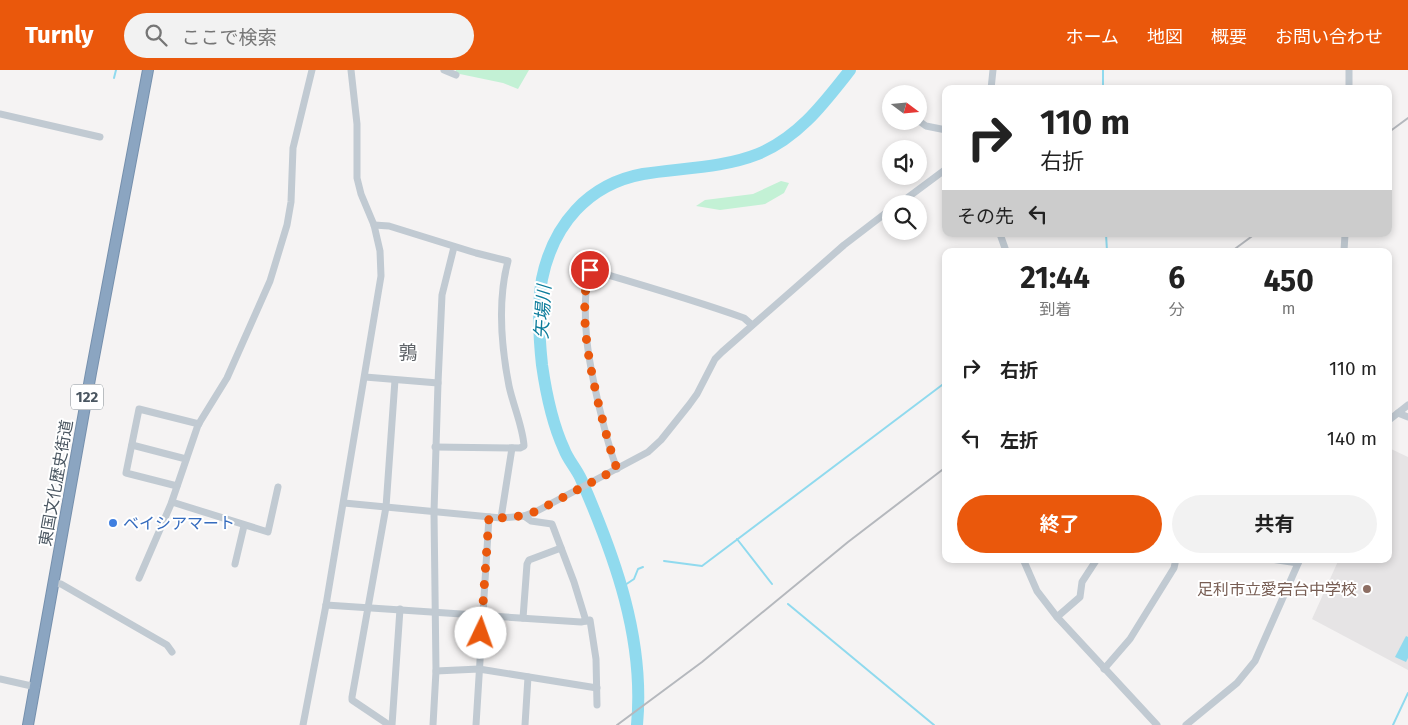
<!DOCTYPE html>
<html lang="ja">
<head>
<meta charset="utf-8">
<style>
  :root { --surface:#fff; --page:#f2f2f2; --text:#222; --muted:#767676; --accent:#ea580c }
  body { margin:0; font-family:"Fira Sans","Noto Sans JP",sans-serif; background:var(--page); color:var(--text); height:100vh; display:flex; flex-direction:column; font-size:19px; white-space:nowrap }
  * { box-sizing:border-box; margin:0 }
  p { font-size:16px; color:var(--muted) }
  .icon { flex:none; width:28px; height:28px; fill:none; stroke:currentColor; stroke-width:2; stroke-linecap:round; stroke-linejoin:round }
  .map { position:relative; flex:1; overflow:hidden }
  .details { position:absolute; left:942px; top:178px; width:450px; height:315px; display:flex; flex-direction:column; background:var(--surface); border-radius:10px; box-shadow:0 2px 8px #0003 }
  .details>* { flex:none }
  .banner { position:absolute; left:942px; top:15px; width:450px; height:152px; border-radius:10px; box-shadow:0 2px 8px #0003; background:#fff; color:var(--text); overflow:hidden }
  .needle { width:32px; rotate:106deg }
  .fabs { position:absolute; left:882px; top:15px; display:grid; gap:10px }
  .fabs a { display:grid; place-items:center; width:45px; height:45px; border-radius:50%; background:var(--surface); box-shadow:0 2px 8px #0003; font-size:25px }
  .pin { position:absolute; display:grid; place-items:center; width:42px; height:42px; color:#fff; margin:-21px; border:2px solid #fff; border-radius:50%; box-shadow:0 1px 5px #0007 }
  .me { position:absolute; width:55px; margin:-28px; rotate:3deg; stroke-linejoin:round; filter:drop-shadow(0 0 4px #0008) }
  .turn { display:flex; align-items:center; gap:18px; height:105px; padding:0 15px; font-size:22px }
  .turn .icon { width:65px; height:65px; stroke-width:2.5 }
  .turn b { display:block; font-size:35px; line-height:42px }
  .then { display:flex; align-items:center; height:48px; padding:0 15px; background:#0003; gap:10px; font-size:19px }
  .eta { display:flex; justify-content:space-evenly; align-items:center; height:85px; text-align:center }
  .eta b { font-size:30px; font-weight:700; line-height:35px }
  .action { display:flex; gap:10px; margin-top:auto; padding:10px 15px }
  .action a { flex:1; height:58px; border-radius:30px; background:var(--accent); color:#fff; font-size:20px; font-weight:700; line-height:58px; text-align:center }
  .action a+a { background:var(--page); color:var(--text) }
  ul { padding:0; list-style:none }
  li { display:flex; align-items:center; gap:15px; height:70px; padding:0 15px }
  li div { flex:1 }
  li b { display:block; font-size:19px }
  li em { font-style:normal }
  header { display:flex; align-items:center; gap:30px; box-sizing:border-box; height:70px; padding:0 25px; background:var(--accent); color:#fff }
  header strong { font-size:24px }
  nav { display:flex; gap:28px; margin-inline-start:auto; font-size:18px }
  .search { width:350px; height:45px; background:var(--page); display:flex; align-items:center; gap:12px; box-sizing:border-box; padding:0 18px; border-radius:28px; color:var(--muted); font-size:19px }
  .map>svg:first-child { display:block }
  .education { fill:#e6e4e5 }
  .green { fill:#c3f1d5 }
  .water { fill:#90daee }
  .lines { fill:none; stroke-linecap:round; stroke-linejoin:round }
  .stream { stroke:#90daee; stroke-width:2 }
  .river { stroke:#90daee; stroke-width:12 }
  .highway-casing { stroke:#7690ad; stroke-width:12 }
  .minor { stroke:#c1cad2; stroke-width:7 }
  .highway { stroke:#8ba5c1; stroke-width:10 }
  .rail { stroke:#b5b8bd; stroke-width:2 }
  .route { stroke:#ea580c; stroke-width:9; stroke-dasharray:0 16.2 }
  .shop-dot { fill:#3f7fe0; stroke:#fff; stroke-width:2 }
  .education-dot { fill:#8d6e63; stroke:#fff; stroke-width:2 }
  .labels { text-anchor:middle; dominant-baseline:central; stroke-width:4; stroke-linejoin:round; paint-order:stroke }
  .shield { fill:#fff; stroke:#808990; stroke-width:1 }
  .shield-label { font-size:15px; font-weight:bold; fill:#4a5661 }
  .street-label { font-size:16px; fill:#4a5661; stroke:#fff }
  .shop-label { font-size:16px; fill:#366cbe; stroke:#fff; text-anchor:start }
  .education-label { font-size:16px; fill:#785e54; stroke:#fff; text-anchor:end }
  .water-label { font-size:18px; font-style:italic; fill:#0c7c9b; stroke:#fff }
  .quarter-label { font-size:19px; fill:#5f6368; stroke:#fff }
</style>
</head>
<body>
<header>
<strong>Turnly</strong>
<div class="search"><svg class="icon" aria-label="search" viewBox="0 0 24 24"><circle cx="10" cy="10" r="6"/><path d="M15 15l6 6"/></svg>ここで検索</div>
<nav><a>ホーム</a><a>地図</a><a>概要</a><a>お問い合わせ</a></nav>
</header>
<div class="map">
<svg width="1408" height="655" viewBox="0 0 1408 655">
  <rect width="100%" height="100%" fill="#f5f3f3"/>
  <path class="education" d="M1389,378L1408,387V600L1312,549L1339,489H1389Z"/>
  <g class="green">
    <path d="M456,0H529L518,19L503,13L455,3Z"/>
    <path d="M781,111L789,113L784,123L765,134L720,140L696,136L705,130L753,124Z"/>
  </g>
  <path class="water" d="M1406,566L1408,567V588L1406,592L1395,587Z"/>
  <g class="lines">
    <g class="stream">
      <path d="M1103,0V19"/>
      <path d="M114,8L116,0"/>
      <path d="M1106,164L1107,181"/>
      <path d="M737,469L772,514"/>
      <path d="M664,491L702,496L946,312"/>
      <path d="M622,517L634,509L638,499L643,497"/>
      <path d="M788,534L934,655"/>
      <path d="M1393,655L1408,623"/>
    </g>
    <path class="river" d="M637,655C645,569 615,487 581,409C576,398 568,390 564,379C552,353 546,323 542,295C539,267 537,237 542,209C553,155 588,114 643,104C681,98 723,98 758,84C799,67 824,33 850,0"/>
    <g class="highway-casing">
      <path id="highway" d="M28,655L91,303L148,0"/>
    </g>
    <g class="minor">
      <path d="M444,0L456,5"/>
      <path d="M991,19L993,0"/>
      <path d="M1349,19V0"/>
      <path d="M0,44L100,67"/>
      <path d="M919,51L926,56L946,60"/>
      <path d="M899,134L946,99"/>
      <path d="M374,155L389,156L476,183L508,191C497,232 501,275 509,316C513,335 523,357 524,376L520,378L435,377"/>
      <path d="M1000,164L1006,181"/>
      <path d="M1344,181L1345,164"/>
      <path d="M365,307L438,313"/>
      <path d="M1398,343L1408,347"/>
      <path d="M1389,350L1408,335"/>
      <path d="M132,375L186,389"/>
      <path d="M617,399C609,379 604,357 599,336C588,289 581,250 588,202L591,200C642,215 694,230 744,248L752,255"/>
      <path d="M177,416L126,403L139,339L199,354"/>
      <path d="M172,432L268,462L278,417"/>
      <path d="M344,433L501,448L524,446L537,441L648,382L661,370L689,335L697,324L715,289L722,282L844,175L891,139"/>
      <path d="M524,446L531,451L552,454L574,512L586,551"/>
      <path d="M501,448L512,378"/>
      <path d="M1023,489L1037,521L1057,547L1157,655"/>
      <path d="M1271,489L1298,493"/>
      <path d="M235,494L244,456"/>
      <path d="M139,508L171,434L198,355L227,308L270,211L287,155L291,132L293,78L312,0"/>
      <path d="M54,513L61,514L167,575L172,582"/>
      <path d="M326,535L581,552L590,550L596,589L597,635"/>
      <path d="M1057,547L1080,527L1082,512L1097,489"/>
      <path d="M523,548L527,494L529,490L561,478"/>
      <path d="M1104,599L1130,569L1174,498L1176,489"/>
      <path d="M436,601L479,599L597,618"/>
      <path d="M0,609L36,617"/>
      <path d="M303,655L326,535L381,206L380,181L374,155L361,124L357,108V54L351,0"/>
      <path d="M389,655L352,630V627L386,437L395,310"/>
      <path d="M392,655L400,539"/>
      <path d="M433,655L436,601L434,442L438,313L442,225L454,177"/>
      <path d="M476,655L489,447"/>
      <path d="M525,655L528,607"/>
      <path d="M1186,655L1237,613L1255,591L1300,489"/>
    </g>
    <use href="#highway" class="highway"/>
    <g class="rail">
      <path d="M1389,62L1408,48"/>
      <path d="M1232,181L1255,164"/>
      <path d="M617,655L702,592L848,472L946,397"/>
    </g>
  </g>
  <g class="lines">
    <path class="route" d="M481,563L489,447C506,449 520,447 537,441L617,399C609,377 604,355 598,332C588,287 580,248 588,202L590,200"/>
  </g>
  <circle class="shop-dot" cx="113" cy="453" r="5"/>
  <circle class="education-dot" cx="1367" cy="519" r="5"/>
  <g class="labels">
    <rect class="shield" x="71" y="314.5" width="32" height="25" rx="4"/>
    <g class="shield-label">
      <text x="87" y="327">122</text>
    </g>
    <g class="street-label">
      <text transform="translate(56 413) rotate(-80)">東国文化歴史街道</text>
    </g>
    <g class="shop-label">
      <text x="123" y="453">ベイシアマート</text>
    </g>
    <g class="education-label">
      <text x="1357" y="519">足利市立愛宕台中学校</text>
    </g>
    <g class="water-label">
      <text transform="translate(543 242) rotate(-87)">矢場川</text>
    </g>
    <g class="quarter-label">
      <text x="408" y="282">鶉</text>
    </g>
  </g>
</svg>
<div class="fabs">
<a><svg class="needle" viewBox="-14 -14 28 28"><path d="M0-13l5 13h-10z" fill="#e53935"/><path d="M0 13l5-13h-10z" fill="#767676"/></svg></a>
<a><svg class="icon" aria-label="sound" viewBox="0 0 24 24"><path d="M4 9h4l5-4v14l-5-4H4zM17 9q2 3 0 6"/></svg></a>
<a><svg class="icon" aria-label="search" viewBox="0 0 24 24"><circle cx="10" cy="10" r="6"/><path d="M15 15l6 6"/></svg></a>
</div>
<div class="pin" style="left:590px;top:200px;background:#d93025"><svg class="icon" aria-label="arrive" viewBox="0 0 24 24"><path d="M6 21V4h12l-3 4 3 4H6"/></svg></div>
<svg class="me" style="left:481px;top:563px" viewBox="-20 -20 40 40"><circle r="19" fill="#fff"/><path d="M0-13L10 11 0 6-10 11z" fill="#ea580c"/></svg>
<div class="banner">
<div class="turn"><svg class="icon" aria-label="right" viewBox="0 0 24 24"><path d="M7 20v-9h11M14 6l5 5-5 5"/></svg><div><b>110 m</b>右折</div></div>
<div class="then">その先<svg class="icon" aria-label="left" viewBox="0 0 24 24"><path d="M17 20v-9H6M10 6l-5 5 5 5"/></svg></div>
</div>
<section class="details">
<div class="eta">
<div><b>21:44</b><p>到着</p></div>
<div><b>6</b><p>分</p></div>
<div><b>450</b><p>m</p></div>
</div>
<ul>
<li><svg class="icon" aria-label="right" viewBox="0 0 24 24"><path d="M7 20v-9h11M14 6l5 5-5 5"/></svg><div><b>右折</b></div><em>110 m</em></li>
<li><svg class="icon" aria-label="left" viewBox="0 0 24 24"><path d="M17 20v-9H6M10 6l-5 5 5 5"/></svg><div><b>左折</b></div><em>140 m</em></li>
</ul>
<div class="action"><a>終了</a><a>共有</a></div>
</section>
</div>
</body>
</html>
